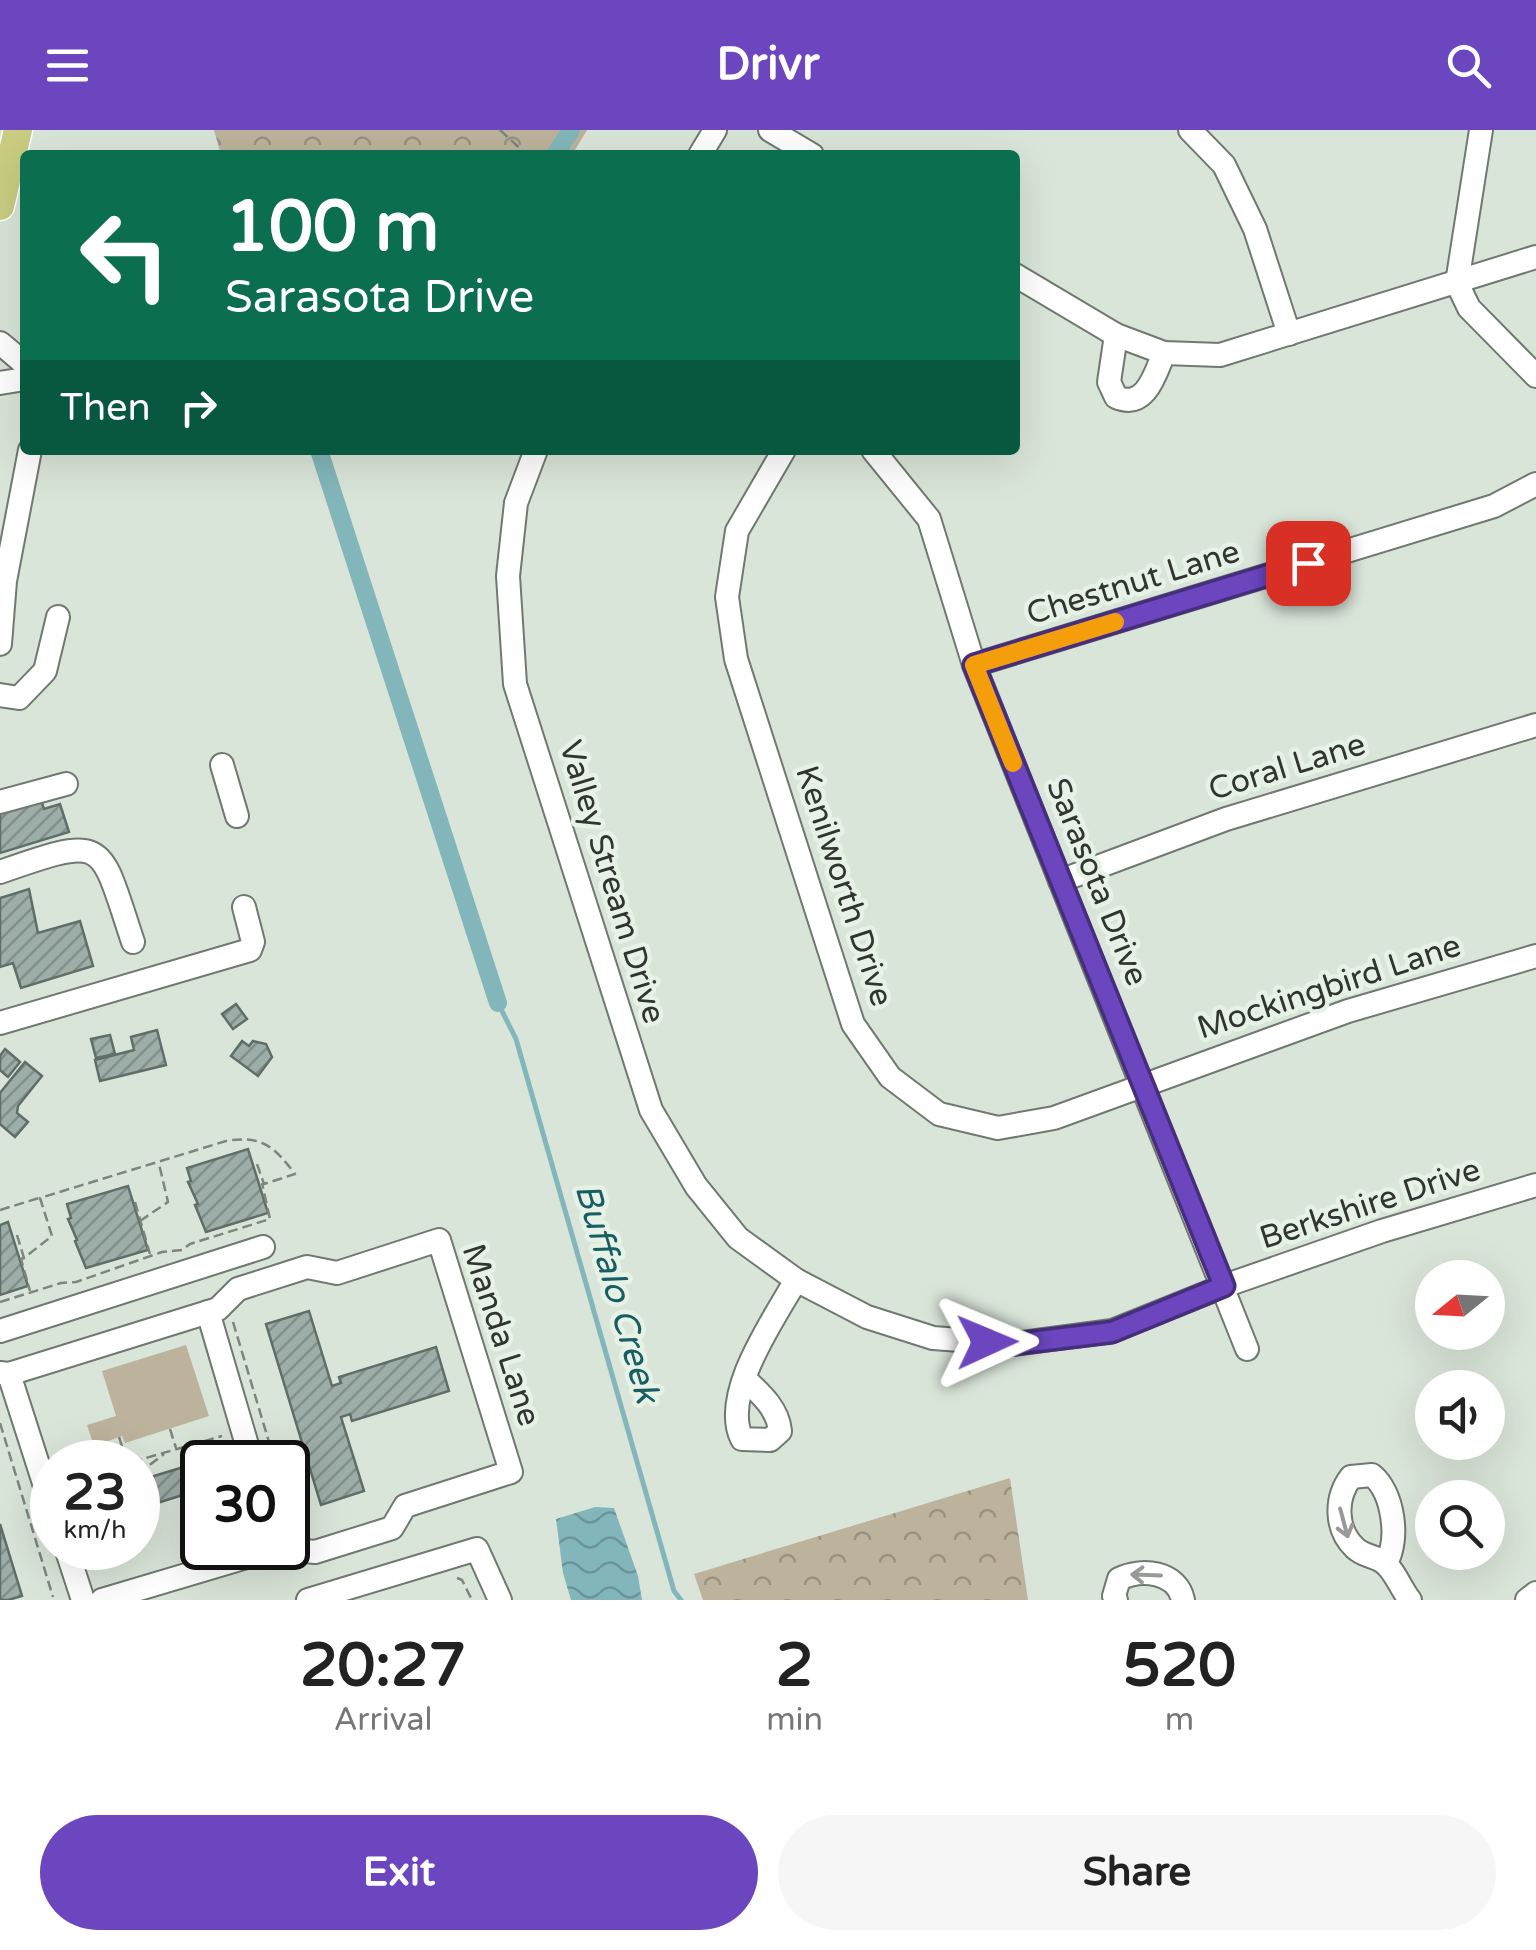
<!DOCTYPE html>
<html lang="en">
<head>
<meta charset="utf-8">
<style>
  :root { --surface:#fff; --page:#f6f6f6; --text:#222; --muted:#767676; --accent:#6b46bf }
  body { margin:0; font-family:"Varela Round",sans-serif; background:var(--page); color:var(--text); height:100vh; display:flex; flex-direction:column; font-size:38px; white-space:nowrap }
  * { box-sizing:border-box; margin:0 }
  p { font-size:32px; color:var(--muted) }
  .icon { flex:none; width:55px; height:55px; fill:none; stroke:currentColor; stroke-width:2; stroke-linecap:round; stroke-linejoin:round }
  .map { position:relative; height:1470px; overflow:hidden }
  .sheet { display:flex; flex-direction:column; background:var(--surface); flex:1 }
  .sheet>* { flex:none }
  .banner { position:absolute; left:20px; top:20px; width:1000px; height:305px; border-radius:10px; box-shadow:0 10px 40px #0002; background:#0b6e4f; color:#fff; overflow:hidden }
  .needle { width:65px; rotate:252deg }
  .fabs { position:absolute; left:1415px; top:1130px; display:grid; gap:20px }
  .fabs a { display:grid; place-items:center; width:90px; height:90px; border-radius:50%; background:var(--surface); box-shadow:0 10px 40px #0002; font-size:50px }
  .speed { position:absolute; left:30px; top:1310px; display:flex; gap:20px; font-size:50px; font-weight:700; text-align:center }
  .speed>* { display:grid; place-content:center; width:130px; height:130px; border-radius:50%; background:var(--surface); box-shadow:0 10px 40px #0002; line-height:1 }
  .speed small { font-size:25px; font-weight:400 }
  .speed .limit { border:5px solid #111; border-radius:15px; background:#fff; color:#111 }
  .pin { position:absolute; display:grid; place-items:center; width:85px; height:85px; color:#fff; margin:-42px; border-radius:20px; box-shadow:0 5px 15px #0006 }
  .me { position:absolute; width:110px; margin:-55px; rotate:89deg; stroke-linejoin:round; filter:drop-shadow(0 0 8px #0008) }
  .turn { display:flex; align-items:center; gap:35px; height:210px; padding:0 40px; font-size:45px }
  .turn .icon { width:130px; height:130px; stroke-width:2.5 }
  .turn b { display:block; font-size:70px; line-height:85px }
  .then { display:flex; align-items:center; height:95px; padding:0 40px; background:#0003; gap:20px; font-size:38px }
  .eta { display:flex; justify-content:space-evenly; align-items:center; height:170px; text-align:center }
  .eta b { font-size:60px; font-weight:800; line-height:70px }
  .button { display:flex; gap:20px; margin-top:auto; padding:20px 40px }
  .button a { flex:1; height:115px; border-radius:60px; background:var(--accent); color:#fff; font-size:40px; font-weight:800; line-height:115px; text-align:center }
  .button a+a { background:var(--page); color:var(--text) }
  header { display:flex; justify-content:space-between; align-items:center; height:130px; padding:0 40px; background:var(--accent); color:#fff; font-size:45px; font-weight:800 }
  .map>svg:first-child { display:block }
  .green { fill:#bdb29c }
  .park { fill:url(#park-crowns) }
  .water { fill:url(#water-waves) }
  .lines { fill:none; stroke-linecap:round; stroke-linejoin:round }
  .stream { stroke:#83b6ba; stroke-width:5 }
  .canal { stroke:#83b6ba; stroke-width:18 }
  .building { fill:url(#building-hatch); stroke:#5f6e69; stroke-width:2.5 }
  .minor-casing { stroke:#6f796f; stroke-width:26 }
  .major-casing { stroke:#fff; stroke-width:31 }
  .path { stroke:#7d857d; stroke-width:2.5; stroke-dasharray:10 5; stroke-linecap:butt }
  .minor { stroke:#fff; stroke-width:22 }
  .major { stroke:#c8cd82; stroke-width:28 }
  .oneway { stroke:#989a98 }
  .route-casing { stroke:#462e7c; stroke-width:25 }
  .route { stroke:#6b46bf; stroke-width:18 }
  .slow { stroke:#f59e0b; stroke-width:18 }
  .labels { text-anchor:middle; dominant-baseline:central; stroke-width:9; stroke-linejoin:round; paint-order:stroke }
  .street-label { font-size:32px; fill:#313531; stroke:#e7f2e7 }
  .water-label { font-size:35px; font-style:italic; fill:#175d62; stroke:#e7f2e7 }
</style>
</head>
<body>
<header><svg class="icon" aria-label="menu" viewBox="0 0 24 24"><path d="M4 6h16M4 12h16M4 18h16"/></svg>Drivr<svg class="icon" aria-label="search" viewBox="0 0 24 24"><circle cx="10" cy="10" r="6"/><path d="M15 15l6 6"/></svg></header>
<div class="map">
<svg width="1536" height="1470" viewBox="0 0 1536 1470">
  <defs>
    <pattern id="park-crowns" width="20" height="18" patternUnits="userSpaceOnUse" patternTransform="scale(2.5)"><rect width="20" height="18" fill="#bdb29c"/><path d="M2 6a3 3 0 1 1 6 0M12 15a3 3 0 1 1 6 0" fill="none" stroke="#9a9280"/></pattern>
    <pattern id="water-waves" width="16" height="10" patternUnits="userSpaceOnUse" patternTransform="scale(2.5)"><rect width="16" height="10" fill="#83b6ba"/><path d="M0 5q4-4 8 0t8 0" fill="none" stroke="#6c9598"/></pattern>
    <pattern id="building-hatch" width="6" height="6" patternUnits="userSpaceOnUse" patternTransform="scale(2.5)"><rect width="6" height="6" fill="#9dada7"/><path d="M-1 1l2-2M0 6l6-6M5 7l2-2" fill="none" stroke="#818e89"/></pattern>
  </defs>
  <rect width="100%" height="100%" fill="#dae5d9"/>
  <path class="green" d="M186,1215L209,1286L125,1313L122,1306L94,1316L87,1295L116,1286L102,1241Z"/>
  <g class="park">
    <path d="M214,0H587L572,25H221Z"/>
    <path d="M1010,1348L1028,1470H703L694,1444Z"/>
  </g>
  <path class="water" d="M595,1377L614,1378L638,1446L642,1470H571L563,1443L556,1389Z"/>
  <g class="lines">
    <path class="stream" d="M498,873L516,909L674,1461L681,1470"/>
    <g class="canal">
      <path d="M555,25L571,0"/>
      <path d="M319,320L498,873"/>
    </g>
  </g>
  <g class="building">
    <path d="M41,670L44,679L60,674L69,702L0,723V683Z"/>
    <path d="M29,759L38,803L80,791L93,836L21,858L13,833L0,837V768Z"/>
    <path d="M236,874L247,889L233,899L222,884Z"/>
    <path d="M157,900L166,935L100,951L95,930L134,920L131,907Z"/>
    <path d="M110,905L115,924L96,928L91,909Z"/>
    <path d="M242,911L249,916L253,911L266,914L272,927L258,946L231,926Z"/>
    <path d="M5,919L20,932L8,947L0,940V926Z"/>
    <path d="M25,932L42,946L18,976L17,983L28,992L15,1007L0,994V963Z"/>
    <path d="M248,1019L268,1083L206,1102L195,1075L198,1074L188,1052L191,1051L187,1038Z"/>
    <path d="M128,1056L148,1120L86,1138L75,1111L77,1110L68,1089L71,1088L67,1074Z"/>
    <path d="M8,1092L28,1156L0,1165V1095Z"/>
    <path d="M309,1181L332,1256L341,1253L339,1247L436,1217L449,1261L352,1291L350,1284L341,1287L364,1361L321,1375L266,1194Z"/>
    <path d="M206,1330L207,1332H202V1359L138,1379V1351Z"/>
    <path d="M0,1394L22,1466L8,1470H0Z"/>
  </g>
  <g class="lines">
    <g class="minor-casing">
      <g id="minor">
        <path d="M770,0L812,25"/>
        <path d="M1190,0L1224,35L1255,99L1289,204"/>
        <path d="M700,25L715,0"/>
        <path d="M1015,145L1116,205L1164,223L1220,225L1536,127"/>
        <path d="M1457,153L1481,0"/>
        <path d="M1457,153L1469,178L1536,246"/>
        <path d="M1116,205L1109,252L1116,267C1146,280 1155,244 1164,223"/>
        <path d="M0,213L25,234"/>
        <path d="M0,253L25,249"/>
        <path d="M536,320L516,373L508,446L515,554L651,980L696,1056L738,1108L796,1150C774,1189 720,1265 742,1309L770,1310L780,1301C778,1279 761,1264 745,1249"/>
        <path d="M784,320L737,401L727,467L736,529L853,894L890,947L939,984L998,998L1054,988L1348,881L1536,826"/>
        <path d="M873,320L929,389L974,535L1247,1219"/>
        <path d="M0,514L5,451L30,320"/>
        <path d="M974,535L1494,376L1536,354"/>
        <path d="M0,565L19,568L45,541L58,487"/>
        <path d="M222,635L237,686"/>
        <path d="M0,672L66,654"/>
        <path d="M0,742C108,704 99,710 133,812"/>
        <path d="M1060,751L1226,689L1536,595"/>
        <path d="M0,893L250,820L253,812L244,777"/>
        <path d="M796,1150L867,1187L933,1208L1014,1214L1112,1201L1224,1156L1382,1101L1536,1055"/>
        <path d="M208,1182L252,1332"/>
        <path d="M0,1201L263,1117"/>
        <path d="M0,1243L9,1244L218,1179L238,1159L307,1137L337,1143L439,1110L511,1342L405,1376L392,1398L315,1422L277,1418L102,1470"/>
        <path d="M9,1244L52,1378"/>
        <path d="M217,1332L249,1323"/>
        <path d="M66,1418L83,1470"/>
        <path d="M1386,1433C1400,1409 1393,1362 1372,1345L1351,1347C1335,1368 1335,1399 1355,1418C1363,1426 1375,1426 1383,1432C1394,1439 1401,1459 1410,1470"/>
        <path d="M308,1470L477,1419L500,1470"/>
        <path d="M1116,1470L1114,1466L1119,1449C1141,1438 1177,1441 1183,1470"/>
        <path d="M1527,1470L1536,1463"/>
      </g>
    </g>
    <g class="major-casing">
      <path id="major" d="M0,76L18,0"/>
    </g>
    <g class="path">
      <path d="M500,0L527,25"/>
      <path d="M135,1072L150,1124"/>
      <path d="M0,1080L39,1068"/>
      <path d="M140,1091L168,1072L159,1034"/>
      <path d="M17,1105L24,1128L52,1106L40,1068L226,1011C261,1005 274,1016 295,1044L264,1054L257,1034"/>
      <path d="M24,1128L21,1129L30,1161"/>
      <path d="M0,1172L61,1153L76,1152L162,1122L182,1120L190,1114L270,1089L262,1053"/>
      <path d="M233,1192L275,1332"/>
      <path d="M0,1293L53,1467"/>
      <path d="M170,1299L176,1318"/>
      <path d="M119,1307L127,1332"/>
      <path d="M132,1332L222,1306"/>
      <path d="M138,1344L164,1324"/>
      <path d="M288,1373L294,1395"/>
      <path d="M457,1448L462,1450L472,1470"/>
    </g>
    <use href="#minor" class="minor"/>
    <use href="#major" class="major"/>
  </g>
  <defs><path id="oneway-shaft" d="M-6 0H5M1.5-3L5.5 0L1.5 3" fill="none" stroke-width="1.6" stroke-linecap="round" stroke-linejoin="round" transform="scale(2.5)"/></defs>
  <g class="oneway">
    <use href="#oneway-shaft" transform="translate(1344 1393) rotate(75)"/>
    <use href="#oneway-shaft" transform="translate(1146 1445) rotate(-178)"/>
  </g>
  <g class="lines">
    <g class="route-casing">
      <path id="route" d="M987,1212L1014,1214L1112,1202L1224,1156L974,535L1308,433"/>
    </g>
    <use href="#route" class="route"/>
    <path class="slow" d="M1013,633L974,535L1115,492"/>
  </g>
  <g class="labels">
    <g class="street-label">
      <text transform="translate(1133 453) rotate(-17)">Chestnut Lane</text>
      <text transform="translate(1287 637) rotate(-17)">Coral Lane</text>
      <text transform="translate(612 752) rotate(73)">Valley Stream Drive</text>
      <text transform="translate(1097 752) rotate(68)">Sarasota Drive</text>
      <text transform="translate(844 756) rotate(72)">Kenilworth Drive</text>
      <text transform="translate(1329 857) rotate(-18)">Mockingbird Lane</text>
      <text transform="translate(1370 1074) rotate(-18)">Berkshire Drive</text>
      <text transform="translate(501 1205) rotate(72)">Manda Lane</text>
    </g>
    <g class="water-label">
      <text transform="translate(617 1163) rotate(74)">Buffalo Creek</text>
    </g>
  </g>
</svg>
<div class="fabs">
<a><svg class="needle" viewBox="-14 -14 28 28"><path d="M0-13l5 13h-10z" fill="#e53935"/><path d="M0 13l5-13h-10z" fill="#767676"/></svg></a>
<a><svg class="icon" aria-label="sound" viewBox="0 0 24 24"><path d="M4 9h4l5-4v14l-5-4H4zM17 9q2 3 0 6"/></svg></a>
<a><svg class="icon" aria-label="search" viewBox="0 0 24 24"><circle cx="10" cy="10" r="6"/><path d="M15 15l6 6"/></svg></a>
</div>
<div class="speed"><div>23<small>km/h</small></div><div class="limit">30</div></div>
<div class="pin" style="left:1308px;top:433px;background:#d93025"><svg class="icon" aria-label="arrive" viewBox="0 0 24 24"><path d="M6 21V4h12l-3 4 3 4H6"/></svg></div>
<svg class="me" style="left:987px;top:1212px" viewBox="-20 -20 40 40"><path d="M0-17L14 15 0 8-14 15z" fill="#6b46bf" stroke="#fff" stroke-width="4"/></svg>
<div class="banner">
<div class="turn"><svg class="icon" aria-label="left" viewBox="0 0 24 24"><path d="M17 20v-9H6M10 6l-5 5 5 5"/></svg><div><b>100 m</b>Sarasota Drive</div></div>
<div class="then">Then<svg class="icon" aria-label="right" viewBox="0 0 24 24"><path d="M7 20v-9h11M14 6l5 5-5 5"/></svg></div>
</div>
</div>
<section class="sheet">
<div class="eta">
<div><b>20:27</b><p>Arrival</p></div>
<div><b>2</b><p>min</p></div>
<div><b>520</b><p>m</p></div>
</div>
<div class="button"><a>Exit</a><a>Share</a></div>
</section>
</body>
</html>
